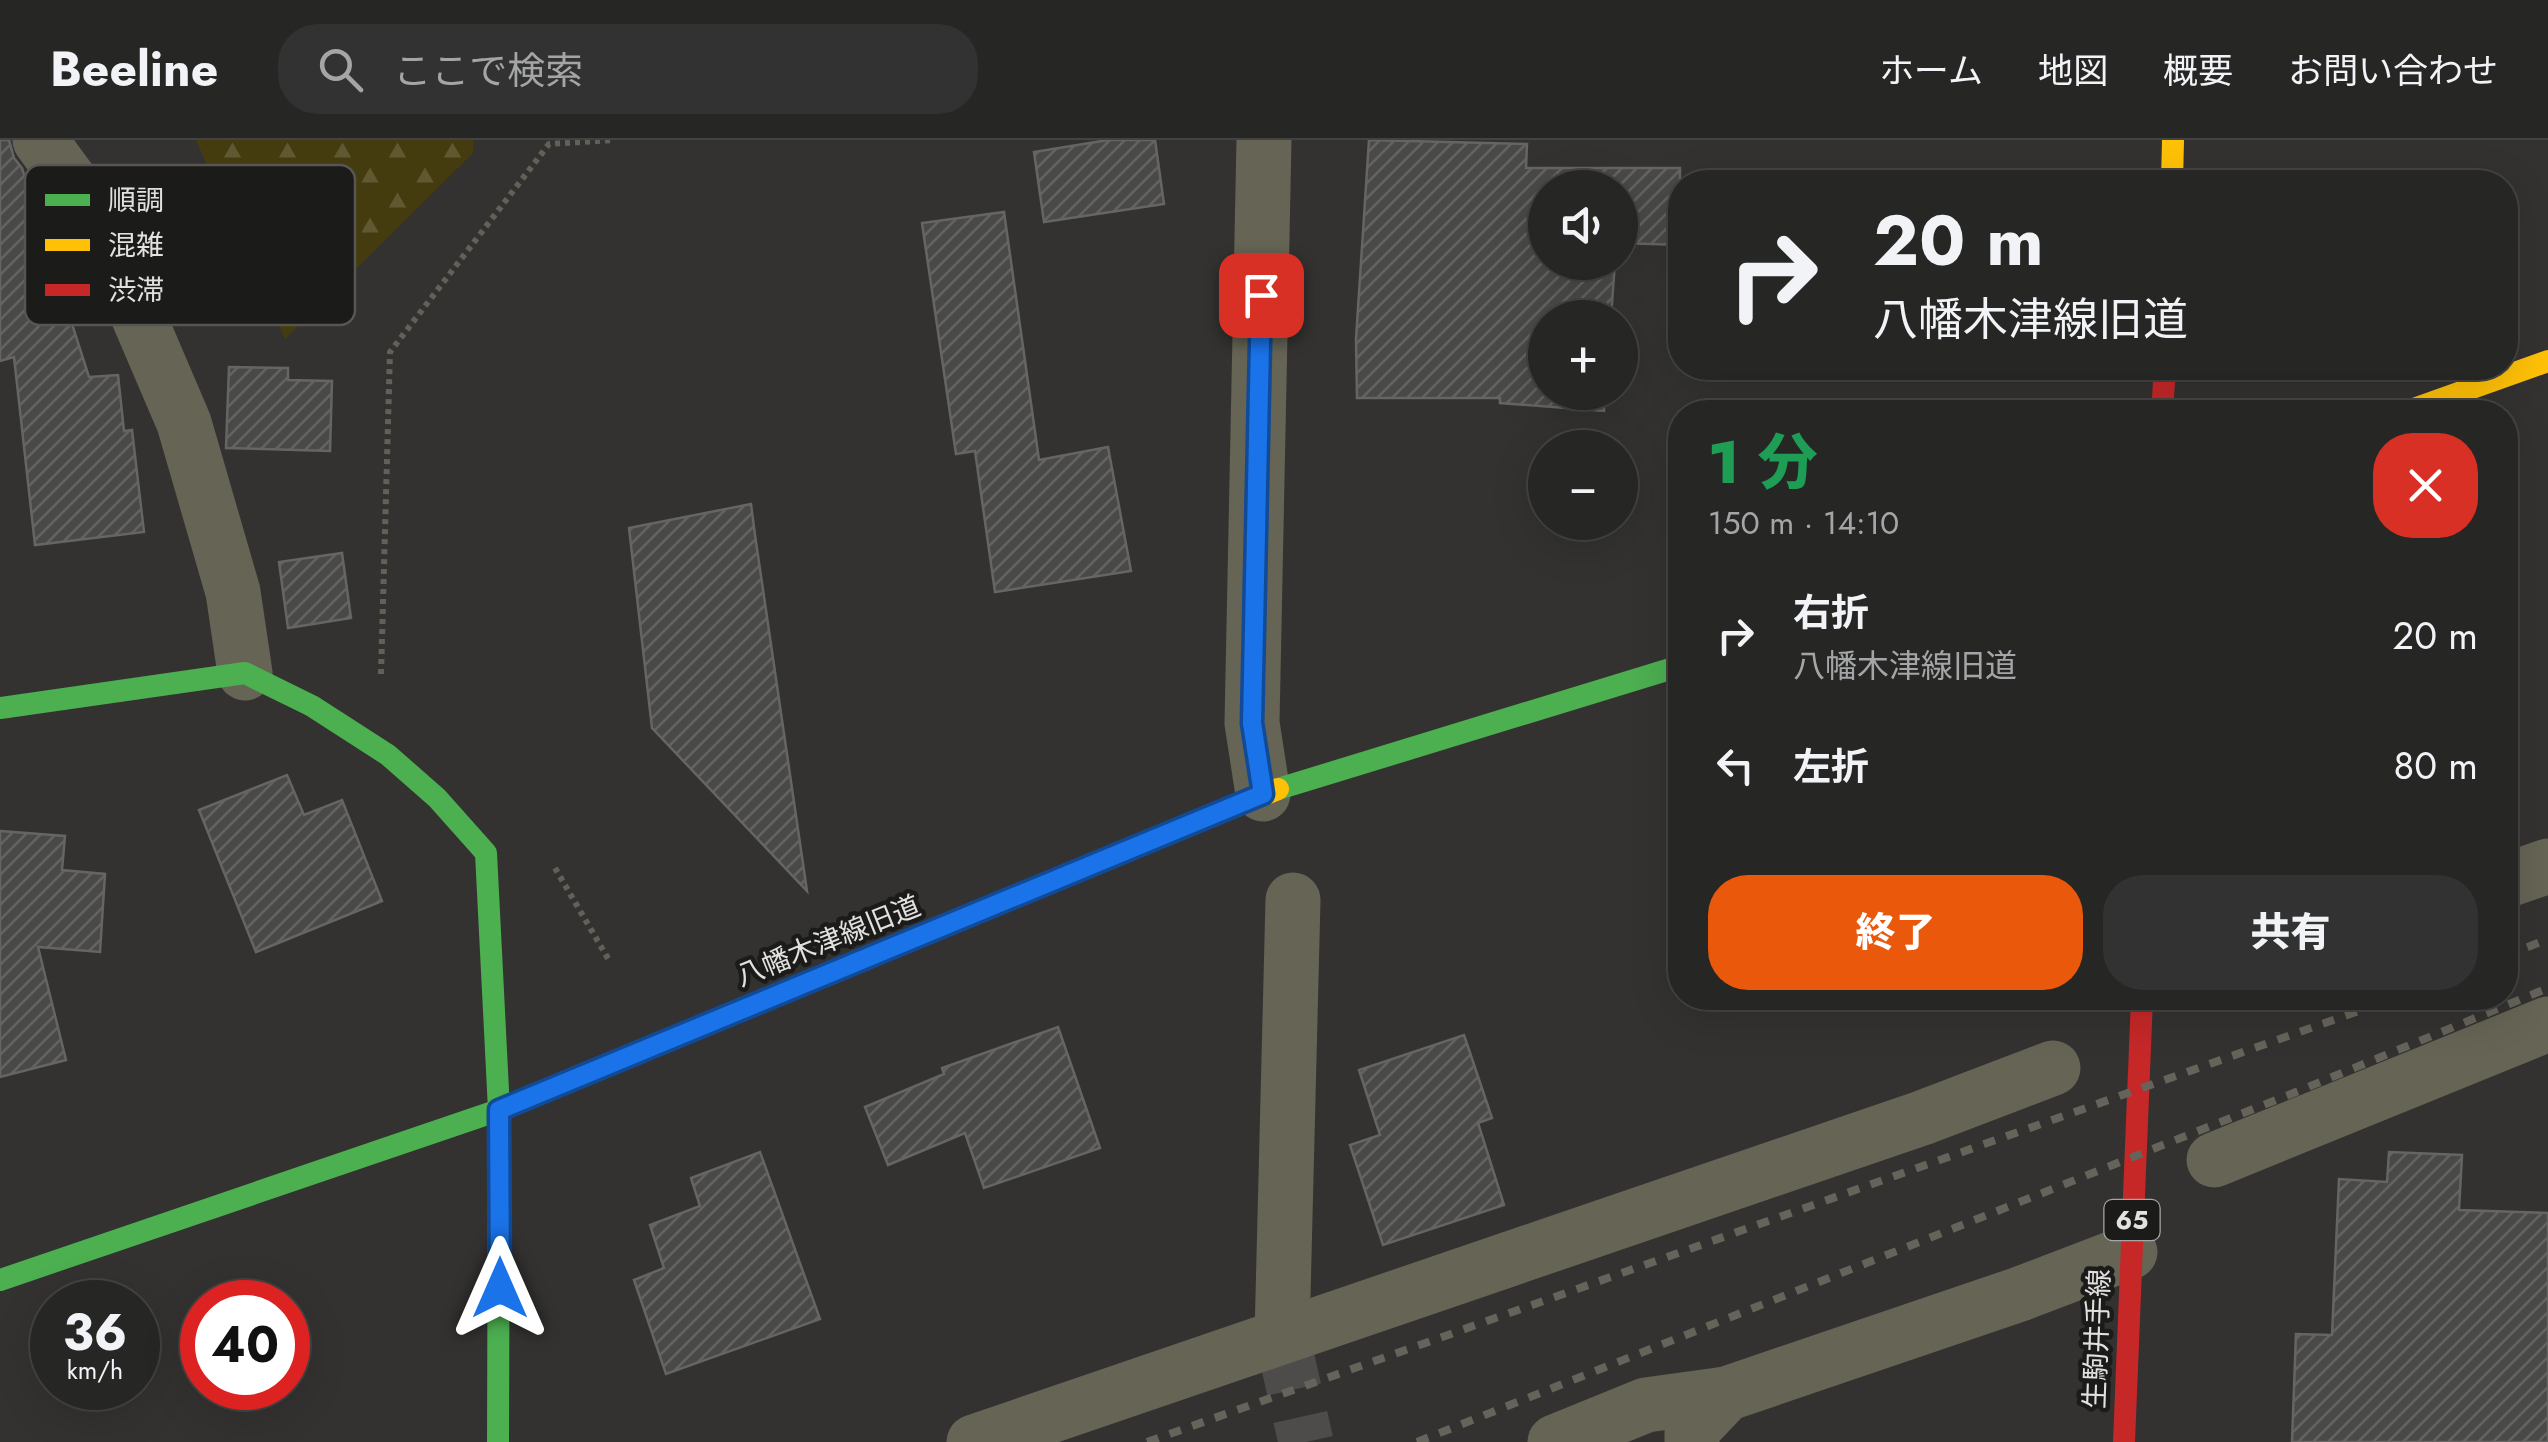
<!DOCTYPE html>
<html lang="ja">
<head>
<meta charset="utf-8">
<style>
  :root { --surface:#262625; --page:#323232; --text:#f1f3f6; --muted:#a4a5a7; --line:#424342; --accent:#ea580c }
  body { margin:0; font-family:Jost,"Noto Sans JP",sans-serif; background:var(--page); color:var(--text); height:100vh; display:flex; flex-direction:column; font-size:38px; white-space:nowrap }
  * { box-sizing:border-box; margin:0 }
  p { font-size:32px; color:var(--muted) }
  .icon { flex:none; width:55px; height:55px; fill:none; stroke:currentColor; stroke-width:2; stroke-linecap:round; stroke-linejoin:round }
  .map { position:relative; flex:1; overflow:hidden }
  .details { position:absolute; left:1668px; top:260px; width:850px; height:610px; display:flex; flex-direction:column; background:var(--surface); border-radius:40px; box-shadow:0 10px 40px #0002,0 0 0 2px var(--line) }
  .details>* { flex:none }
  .banner { position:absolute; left:1668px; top:30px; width:850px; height:210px; border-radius:40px; box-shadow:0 10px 40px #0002,0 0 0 2px var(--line); background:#262625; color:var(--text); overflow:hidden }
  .controls { position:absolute; left:1528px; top:30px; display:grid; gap:20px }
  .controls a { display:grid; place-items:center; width:110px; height:110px; border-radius:50%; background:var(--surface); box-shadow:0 10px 40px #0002,0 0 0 2px var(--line); font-size:50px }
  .speed { position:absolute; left:30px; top:1140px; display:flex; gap:20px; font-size:50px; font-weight:700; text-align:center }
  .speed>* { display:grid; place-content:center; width:130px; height:130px; border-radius:50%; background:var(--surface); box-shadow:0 10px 40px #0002,0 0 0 2px var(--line); line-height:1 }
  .speed small { font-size:25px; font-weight:400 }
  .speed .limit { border:15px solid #d22; background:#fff; color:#111 }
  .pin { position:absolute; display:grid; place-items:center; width:85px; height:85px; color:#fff; margin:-42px; border-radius:20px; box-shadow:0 5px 15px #0006 }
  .me { position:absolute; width:110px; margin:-55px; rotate:0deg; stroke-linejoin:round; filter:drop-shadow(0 0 8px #0008) }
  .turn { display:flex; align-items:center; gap:35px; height:210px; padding:0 40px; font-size:45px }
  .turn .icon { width:130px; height:130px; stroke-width:2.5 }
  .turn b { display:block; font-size:70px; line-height:85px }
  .round { display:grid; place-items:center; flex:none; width:105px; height:105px; border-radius:40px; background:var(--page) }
  .headline { display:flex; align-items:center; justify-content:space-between; height:170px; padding:0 40px }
  h1 { font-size:60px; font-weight:800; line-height:75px; color:#1e9e55 }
  .button { display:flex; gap:20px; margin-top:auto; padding:20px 40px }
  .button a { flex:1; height:115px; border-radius:40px; background:var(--accent); color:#fff; font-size:40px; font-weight:800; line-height:115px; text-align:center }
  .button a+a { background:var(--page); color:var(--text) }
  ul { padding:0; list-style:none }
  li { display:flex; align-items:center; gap:30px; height:130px; padding:0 40px }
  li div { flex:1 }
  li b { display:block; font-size:38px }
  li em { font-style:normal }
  header { display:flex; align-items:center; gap:60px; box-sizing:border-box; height:140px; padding:0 50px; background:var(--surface); border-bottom:2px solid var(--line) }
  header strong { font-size:48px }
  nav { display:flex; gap:55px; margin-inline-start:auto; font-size:35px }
  .search { width:700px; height:90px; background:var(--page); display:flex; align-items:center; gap:25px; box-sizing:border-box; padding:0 35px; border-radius:40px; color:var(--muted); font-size:38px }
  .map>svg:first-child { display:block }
  .forest { fill:url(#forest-firs) }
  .building { fill:url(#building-hatch); stroke:#666564; stroke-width:2.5 }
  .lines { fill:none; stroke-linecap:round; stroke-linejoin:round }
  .street-tunnel { stroke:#4d4c4b; stroke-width:55; stroke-dasharray:55 28; stroke-linecap:butt }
  .path { stroke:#636157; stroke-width:6; stroke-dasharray:5 5; stroke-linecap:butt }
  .street { stroke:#666455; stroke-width:55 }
  .fast { stroke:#4caf50; stroke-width:22 }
  .slow { stroke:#ffc107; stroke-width:22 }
  .jam { stroke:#c62828; stroke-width:22 }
  .rail { stroke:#66645a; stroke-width:8; stroke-dasharray:12 12; stroke-linecap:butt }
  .route-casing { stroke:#114b97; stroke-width:25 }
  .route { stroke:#1a73e8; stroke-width:18 }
  .labels { text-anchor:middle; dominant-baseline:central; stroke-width:9; stroke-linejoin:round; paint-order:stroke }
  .shield { fill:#1b1b19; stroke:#a6a6a4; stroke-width:2.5 }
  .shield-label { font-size:25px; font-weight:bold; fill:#e2e1df }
  .street-label { font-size:28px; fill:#e2e1df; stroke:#1b1b19 }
  .key { fill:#1b1b19; stroke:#575654; stroke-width:2.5 }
  .key-label { font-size:28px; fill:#e2e1df }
</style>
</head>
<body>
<header>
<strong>Beeline</strong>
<div class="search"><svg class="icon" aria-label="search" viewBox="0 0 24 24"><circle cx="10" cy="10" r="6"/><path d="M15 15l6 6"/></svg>ここで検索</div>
<nav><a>ホーム</a><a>地図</a><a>概要</a><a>お問い合わせ</a></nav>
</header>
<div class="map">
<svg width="2548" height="1302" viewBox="0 0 2548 1302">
  <defs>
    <pattern id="forest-firs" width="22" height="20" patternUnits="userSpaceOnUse" patternTransform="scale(2.5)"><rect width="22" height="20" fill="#443c0e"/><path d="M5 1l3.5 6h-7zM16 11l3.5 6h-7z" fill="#5f5831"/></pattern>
    <pattern id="building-hatch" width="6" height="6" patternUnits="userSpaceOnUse" patternTransform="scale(2.5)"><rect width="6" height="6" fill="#494947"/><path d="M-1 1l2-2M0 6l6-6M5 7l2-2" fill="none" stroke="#636361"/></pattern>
  </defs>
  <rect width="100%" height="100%" fill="#333231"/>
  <path class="forest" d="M196,0H473V13L285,199Z"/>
  <g class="building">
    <path d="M0,0H9L14,18L22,28L89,237L118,235L124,291L132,290L144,392L35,405L14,217L0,221Z"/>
    <path d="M1108,0H1155L1164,64L1044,82L1034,12Z"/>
    <path d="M1369,0L1527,4L1526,28H1680V105L1620,103V48H1545V122H1615L1611,178H1545V252H1605L1604,271L1500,263V258H1357L1356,199Z"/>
    <path d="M1004,72L1039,320L1108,307L1131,431L995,452L975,311L956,314L922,83Z"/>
    <path d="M229,227L288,228V240L332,241L330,311L226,308Z"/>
    <path d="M751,364L755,395L807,751L652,588L629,388Z"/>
    <path d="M342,413L351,478L288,488L279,422Z"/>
    <path d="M287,635L304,675L342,660L382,761L256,812L199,670Z"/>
    <path d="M0,691L65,696L62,730L105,734L100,812L38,807L66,920L0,937Z"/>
    <path d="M1058,887L1100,1008L984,1048L965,993L888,1025L865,967L944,934L942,928Z"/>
    <path d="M1464,895L1492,978L1478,983L1504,1065L1383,1105L1350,1005L1380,995L1359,930Z"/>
    <path d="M760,1012L820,1179L666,1234L634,1140L664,1128L650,1085L700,1066L691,1038Z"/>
    <path d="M2389,1012L2462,1015L2459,1070L2548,1073V1302H2292L2296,1194L2332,1195L2339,1039L2387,1042Z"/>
  </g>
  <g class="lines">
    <path class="street-tunnel" d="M1282,1196L1306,1302"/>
    <g class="path">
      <path d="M381,534L390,212L549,4L614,0"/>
      <path d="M555,728L610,822"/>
    </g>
    <g class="street">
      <path d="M40,0L95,75L184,283L233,452L245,533"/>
      <path d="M1263,654L1252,583L1264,0"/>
      <path d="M2505,741L2548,726"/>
      <path d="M2214,1020L2548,884"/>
      <path d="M1282,1196L1293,760"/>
      <path d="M974,1302L1922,978L2053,928"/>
      <path d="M1555,1302L1646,1265L1726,1254"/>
      <path d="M1692,1302V1290L1726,1254L2020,1154L2130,1112"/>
    </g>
    <g class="fast">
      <path d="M0,568L245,533L312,566L388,615L437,658L486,713L499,970L498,1302"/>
      <path d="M1278,649L1680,526"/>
      <path d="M0,1140L499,970L571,940"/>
    </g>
    <g class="slow">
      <path d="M2172,42L2173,0"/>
      <path d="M2405,272L2548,221"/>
      <path d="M571,940L1278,649"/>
    </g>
    <g class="jam">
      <path d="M2162,272L2165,228"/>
      <path d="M2124,1302L2142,858"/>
    </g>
    <g class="rail">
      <path d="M2505,816L2548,799"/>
      <path d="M1147,1302L2395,858"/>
      <path d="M1417,1302L2291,954L2548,848"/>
    </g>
  </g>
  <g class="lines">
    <g class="route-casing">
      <path id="route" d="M500,1148L499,970L1263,654L1252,583L1261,155"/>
    </g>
    <use href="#route" class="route"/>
  </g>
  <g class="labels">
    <rect class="shield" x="2104.5" y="1060" width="55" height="40" rx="8"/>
    <g class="shield-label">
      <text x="2132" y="1080">65</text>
    </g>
    <g class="street-label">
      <text transform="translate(828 801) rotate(-22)">八幡木津線旧道</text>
      <text transform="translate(2097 1199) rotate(-88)">生駒井手線</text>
    </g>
  </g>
  <rect x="25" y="25" width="330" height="160" rx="15" class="key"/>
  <rect x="45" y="54" width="45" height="12" fill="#4caf50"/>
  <rect x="45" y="99" width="45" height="12" fill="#ffc107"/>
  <rect x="45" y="144" width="45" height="12" fill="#c62828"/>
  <g class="key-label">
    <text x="108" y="70">順調</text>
    <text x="108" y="115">混雑</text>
    <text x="108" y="160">渋滞</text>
  </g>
</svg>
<div class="controls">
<a><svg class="icon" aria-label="sound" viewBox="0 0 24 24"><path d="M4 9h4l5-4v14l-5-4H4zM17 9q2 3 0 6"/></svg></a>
<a>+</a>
<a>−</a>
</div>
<div class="speed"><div>36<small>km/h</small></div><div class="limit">40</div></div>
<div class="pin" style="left:1261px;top:155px;background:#d93025"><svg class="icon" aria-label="arrive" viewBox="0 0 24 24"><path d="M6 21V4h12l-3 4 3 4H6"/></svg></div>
<svg class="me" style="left:500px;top:1148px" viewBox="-20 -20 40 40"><path d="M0-17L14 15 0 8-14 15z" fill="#1a73e8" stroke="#fff" stroke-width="4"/></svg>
<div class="banner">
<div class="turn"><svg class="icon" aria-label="right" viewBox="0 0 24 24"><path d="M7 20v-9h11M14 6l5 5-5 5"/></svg><div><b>20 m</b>八幡木津線旧道</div></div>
</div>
<section class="details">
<div class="headline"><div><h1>1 分</h1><p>150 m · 14:10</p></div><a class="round" style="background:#d93025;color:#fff"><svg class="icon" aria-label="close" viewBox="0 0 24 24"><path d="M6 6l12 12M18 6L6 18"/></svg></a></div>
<ul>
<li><svg class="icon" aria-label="right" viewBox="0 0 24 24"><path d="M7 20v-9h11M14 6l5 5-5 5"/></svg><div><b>右折</b><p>八幡木津線旧道</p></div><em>20 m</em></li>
<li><svg class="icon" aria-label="left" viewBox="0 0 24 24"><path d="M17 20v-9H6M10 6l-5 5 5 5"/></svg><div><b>左折</b></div><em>80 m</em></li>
</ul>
<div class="button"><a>終了</a><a>共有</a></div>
</section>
</div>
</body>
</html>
